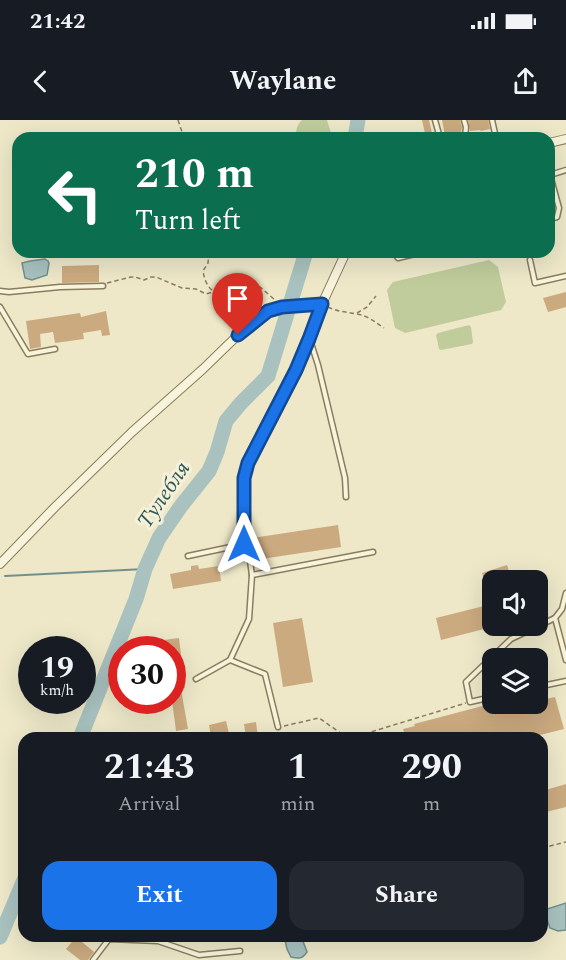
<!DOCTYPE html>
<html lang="en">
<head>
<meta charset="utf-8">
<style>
  :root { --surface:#171b24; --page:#242831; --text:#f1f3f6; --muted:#9ea1a6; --accent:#1a73e8 }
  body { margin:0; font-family:Spectral,serif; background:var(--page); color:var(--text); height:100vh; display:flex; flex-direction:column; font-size:22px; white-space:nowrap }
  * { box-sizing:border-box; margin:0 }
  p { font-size:20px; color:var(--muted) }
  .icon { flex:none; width:33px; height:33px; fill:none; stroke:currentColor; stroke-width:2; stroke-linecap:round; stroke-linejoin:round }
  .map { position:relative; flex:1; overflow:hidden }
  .sheet { position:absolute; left:18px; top:612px; width:530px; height:210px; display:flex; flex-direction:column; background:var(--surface); border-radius:18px; box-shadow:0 6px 24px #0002 }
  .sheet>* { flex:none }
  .top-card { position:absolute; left:12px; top:12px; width:543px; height:126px; border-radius:18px; box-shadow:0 6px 24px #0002; background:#0b6e4f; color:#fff; overflow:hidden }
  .controls { position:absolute; left:482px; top:450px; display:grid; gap:12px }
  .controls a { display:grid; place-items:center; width:66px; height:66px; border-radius:12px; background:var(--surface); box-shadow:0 6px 24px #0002; font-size:30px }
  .speed { position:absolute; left:18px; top:516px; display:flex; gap:12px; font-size:30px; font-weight:700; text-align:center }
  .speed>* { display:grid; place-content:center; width:78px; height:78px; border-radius:50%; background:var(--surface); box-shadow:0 6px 24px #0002; line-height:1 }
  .speed small { font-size:15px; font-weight:400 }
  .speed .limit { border:9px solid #d22; background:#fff; color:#111 }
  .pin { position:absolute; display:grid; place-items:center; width:51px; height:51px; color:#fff; margin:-62px -26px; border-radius:50% 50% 50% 0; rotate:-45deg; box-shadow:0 0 6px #0007 }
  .pin .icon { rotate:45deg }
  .me { position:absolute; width:66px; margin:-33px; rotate:0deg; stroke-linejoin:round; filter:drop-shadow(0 0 4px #0008) }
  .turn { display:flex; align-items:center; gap:21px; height:126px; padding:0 24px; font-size:27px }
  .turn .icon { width:78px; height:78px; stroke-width:2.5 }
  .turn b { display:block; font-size:42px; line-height:51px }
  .eta { display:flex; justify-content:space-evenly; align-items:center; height:102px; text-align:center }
  .eta b { font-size:36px; font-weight:700; line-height:42px }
  .action { display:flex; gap:12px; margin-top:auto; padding:12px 24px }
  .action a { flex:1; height:69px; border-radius:18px; background:var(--accent); color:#fff; font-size:24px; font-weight:700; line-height:69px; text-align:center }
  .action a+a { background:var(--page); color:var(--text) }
  .status { display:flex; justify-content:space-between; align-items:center; height:42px; padding:0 30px; background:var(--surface); direction:ltr }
  .status svg { height:16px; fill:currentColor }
  header { display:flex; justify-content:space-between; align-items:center; height:78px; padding:0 24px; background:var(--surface); font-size:27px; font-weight:700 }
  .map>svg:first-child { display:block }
  .green { fill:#c0cc9c }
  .water { fill:#a9c2bf; stroke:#70918d; stroke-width:1.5 }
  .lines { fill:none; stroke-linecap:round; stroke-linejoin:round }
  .stream { stroke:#70918d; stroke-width:2 }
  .river { stroke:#a9c2bf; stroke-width:15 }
  .building { fill:#cbaa7f }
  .lane-casing { stroke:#8a7c5d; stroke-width:7 }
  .street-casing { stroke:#8a7c5d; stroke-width:10 }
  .path { stroke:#8a7c5d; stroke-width:1.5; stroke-dasharray:4.5 3; stroke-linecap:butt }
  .lane { stroke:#f8f4dc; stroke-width:4 }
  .street { stroke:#f8f4dc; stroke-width:8 }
  .route-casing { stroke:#114b97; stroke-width:15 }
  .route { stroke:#1a73e8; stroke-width:10 }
  .labels { text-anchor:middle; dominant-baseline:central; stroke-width:6; stroke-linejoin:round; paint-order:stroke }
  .water-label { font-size:22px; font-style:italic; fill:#30575a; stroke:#f5f1d8 }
</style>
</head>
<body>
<div class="status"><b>21:42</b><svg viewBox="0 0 49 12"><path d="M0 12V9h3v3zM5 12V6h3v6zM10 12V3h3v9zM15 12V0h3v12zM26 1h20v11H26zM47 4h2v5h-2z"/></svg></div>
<header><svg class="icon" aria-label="back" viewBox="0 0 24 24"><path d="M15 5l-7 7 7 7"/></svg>Waylane<svg class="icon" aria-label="share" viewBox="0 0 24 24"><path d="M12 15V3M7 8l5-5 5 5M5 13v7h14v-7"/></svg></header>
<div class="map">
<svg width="566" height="840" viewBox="0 0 566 840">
  <rect width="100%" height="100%" fill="#eee8c9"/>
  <g class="green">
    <path d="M302,0H327L332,16L331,18H296C295,13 297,4 302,0Z"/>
    <path d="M489,140L498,147L506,182L501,190L405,213L395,208L387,170L393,162Z"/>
    <path d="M469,205L471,207L473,222L472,224L441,230L439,229L436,215L438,213Z"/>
  </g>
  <g class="water">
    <path d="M45,139L48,141L49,143L47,155L32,160L25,158L22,143L30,141Z"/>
    <path d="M566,783V810L558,811L550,808L545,794L547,789Z"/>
    <path d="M284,816H301L307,832C302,839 299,839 291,837L287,829Z"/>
  </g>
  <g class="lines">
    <path class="stream" d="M5,456L145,449"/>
    <g class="river">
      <path d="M355,18L358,0"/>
      <path d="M80,618L136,479L145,449L159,418L181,386L209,351L217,332L226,301L241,283L268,256L306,132"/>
      <path d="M0,817L24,760"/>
    </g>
  </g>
  <g class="building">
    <path d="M422,0H429L433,17L426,18Z"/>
    <path d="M442,0H460L462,7L461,13L445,16Z"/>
    <path d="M468,0H488L490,9L481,11L480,10L470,11Z"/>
    <path d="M99,145V162L62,163V146Z"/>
    <path d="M566,172V187L548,192L543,178Z"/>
    <path d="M106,191L110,215L102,216L101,210L83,213L84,219L55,223L53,212L40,214L41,227L30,229L26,201L80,193L81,197Z"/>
    <path d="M338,405L341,427L255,440L252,418Z"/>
    <path d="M198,445L199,449L219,446L221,461L173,469L170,454L191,450V446Z"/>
    <path d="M507,445L511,457L499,460H492V462L486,464L482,453Z"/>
    <path d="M492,484V507L441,520L436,498Z"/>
    <path d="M302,498L313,562L283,567L273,503Z"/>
    <path d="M179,518L185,568L181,569L188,609L176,611L172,581V530H165L164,520Z"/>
    <path d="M555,577L564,609L528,618H503L502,614L486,618H406L403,609L415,606L414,604L490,584H522V585L537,584V581Z"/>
    <path d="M226,601L230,618H211L209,605Z"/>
    <path d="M256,602L258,618H246L244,604Z"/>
    <path d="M566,664V687L542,693V671Z"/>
    <path d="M76,817L94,832L88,840H80L66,829Z"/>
  </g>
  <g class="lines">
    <g class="lane-casing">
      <g id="lane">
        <path d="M435,0L440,18"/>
        <path d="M464,0L466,7L465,18"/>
        <path d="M492,0L496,18"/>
        <path d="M550,55L566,50"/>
        <path d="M549,99L557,97L559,88L550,55"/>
        <path d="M393,132L398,138L423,132"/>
        <path d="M530,140L535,163L566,156"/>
        <path d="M0,171L9,172L60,167L103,166"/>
        <path d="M0,187L28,234L55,229"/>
        <path d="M310,220L318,245L345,358L346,377"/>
        <path d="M188,436L245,424L250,441L252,455L249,499L230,540L196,559"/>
        <path d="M252,455L373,432"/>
        <path d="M555,498L566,540"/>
        <path d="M230,540L265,554L278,607"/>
        <path d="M537,567L566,561"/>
        <path d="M492,577L470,582L466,562L511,519L555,498L562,489L566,473"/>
        <path d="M93,840L109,819L158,821L199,835L240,831"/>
      </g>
    </g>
    <g class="street-casing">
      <g id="street">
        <path d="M549,23L566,19"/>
        <path d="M245,424L244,358L248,343L296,251L322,184L346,132"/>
        <path d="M0,444L55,387L132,312L203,249L238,215L268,191L282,187L322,184"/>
      </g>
    </g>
    <g class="path">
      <path d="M178,0L184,18"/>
      <path d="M209,132L208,143L203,151C209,188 236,168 260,167L275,180"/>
      <path d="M107,163L131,157H135L144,160L151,157H156L182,168L196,169L206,174L213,172"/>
      <path d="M328,187C338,192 347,192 357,194C368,196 375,202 384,208"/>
      <path d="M357,193L367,187L376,176"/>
      <path d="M284,606L319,598L342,614L341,618"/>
      <path d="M342,614H364L466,583"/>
      <path d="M542,728L566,722"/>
    </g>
    <use href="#lane" class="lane"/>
    <use href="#street" class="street"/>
  </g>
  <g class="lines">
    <g class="route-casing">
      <path id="route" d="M238,215L268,191L282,187L322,184L309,219L296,250L248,343L244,358V424"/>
    </g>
    <use href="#route" class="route"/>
  </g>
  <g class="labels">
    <g class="water-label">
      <text transform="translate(164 375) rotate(-56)">Тулебля</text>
    </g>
  </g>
</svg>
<div class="controls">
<a><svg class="icon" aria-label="sound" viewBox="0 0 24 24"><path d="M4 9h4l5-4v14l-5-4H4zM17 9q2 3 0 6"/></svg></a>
<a><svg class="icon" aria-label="layers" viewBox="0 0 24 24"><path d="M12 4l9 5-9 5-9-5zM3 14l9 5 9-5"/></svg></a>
</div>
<div class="speed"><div>19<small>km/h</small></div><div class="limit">30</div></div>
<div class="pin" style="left:238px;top:215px;background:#d93025"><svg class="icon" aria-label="arrive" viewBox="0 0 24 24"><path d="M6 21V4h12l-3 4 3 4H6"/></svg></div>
<svg class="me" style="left:244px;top:424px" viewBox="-20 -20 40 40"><path d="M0-17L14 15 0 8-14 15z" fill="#1a73e8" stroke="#fff" stroke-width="4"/></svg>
<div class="top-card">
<div class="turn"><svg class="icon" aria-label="left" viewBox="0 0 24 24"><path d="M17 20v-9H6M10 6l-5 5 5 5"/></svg><div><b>210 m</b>Turn left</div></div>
</div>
<section class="sheet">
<div class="eta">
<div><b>21:43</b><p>Arrival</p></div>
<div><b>1</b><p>min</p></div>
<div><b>290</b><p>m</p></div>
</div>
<div class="action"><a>Exit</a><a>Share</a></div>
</section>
</div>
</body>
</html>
